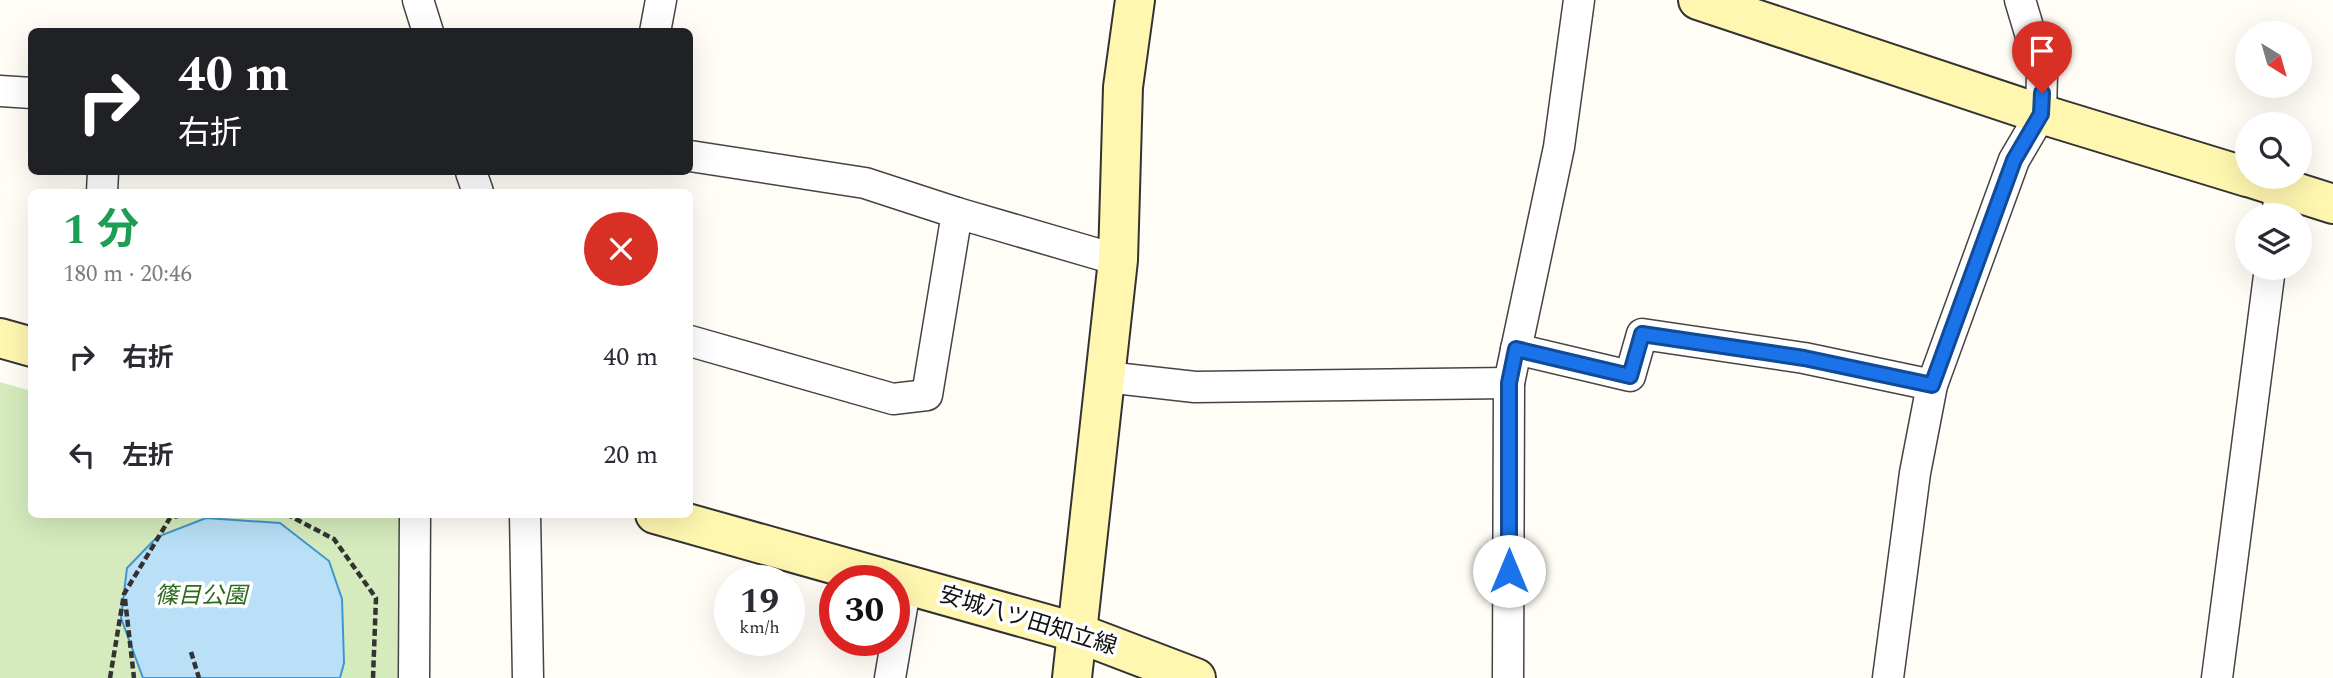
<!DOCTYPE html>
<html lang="ja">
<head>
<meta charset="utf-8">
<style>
  :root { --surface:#fff; --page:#f2f2f3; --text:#2b2b33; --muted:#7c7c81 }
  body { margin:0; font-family:Spectral,"Noto Sans JP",serif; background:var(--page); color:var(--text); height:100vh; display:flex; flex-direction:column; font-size:26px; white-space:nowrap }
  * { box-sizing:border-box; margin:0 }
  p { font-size:23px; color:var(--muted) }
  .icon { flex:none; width:38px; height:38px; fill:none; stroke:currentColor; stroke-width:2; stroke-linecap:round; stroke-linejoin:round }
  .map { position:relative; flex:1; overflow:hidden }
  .panel { position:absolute; left:28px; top:189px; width:665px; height:329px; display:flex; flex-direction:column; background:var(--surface); border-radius:10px; box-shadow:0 7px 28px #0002 }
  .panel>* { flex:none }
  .banner { position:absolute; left:28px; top:28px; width:665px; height:147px; border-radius:10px; box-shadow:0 7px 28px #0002; background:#202124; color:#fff; overflow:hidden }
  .needle { width:46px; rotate:143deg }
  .fabs { position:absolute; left:2235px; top:21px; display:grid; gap:14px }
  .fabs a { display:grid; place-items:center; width:77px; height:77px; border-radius:50%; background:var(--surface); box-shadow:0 7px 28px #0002; font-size:35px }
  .speed { position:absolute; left:714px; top:565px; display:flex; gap:14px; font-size:35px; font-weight:700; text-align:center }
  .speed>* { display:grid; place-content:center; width:91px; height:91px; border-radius:50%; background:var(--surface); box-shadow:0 7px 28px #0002; line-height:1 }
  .speed small { font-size:18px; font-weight:400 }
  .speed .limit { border:10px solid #d22; background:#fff; color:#111 }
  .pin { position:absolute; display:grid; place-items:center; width:60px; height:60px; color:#fff; margin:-72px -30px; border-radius:50% 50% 50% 0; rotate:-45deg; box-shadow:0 0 7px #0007 }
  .pin .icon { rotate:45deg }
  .me { position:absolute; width:77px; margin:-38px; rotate:0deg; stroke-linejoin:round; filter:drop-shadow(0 0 5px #0008) }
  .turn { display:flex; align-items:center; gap:24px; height:147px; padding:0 35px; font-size:32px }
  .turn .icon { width:91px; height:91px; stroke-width:2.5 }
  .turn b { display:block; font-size:49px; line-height:60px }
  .round { display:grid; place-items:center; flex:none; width:74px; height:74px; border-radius:37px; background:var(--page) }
  .headline { display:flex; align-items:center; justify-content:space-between; height:119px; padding:0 35px }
  h1 { font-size:42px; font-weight:700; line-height:52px; color:#1e9e55 }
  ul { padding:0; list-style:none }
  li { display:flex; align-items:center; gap:21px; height:98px; padding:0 35px }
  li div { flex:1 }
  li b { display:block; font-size:26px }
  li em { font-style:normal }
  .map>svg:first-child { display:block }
  .green { fill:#d5ebbd }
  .water { fill:#b9e0f7; stroke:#3f96cf; stroke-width:2 }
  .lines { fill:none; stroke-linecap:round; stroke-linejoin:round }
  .street-casing { stroke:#444; stroke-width:33 }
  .secondary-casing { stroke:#333; stroke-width:42 }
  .path { stroke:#333; stroke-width:4.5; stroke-dasharray:7 3.5; stroke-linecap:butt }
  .street { stroke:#fff; stroke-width:30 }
  .secondary { stroke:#fff6b0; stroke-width:38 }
  .route-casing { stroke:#114b97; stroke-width:18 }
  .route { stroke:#1a73e8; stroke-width:12 }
  .labels { text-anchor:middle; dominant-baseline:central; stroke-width:7; stroke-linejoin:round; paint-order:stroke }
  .park-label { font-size:23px; font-style:italic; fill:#2f6b1f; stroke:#fff }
  .street-label { font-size:23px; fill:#111; stroke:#fff }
</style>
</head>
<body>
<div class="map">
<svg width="2333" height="678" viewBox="0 0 2333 678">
  <rect width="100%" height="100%" fill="#fffdf5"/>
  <path class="green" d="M0,382L31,391L32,514L402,515V678H0Z"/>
  <path class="water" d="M206,518L280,523L329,561L342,599L344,663L340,678H143L121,618L127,568L157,537Z"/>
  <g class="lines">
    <g class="street-casing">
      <g id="street">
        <path d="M418,0L428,32"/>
        <path d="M655,32L661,0"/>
        <path d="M0,91L32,93"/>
        <path d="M690,156L865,183L957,213L1118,260"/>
        <path d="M471,172L478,192"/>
        <path d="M102,192L103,172"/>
        <path d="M2277,215L2281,187"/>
        <path d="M690,341L893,399L927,395L957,213"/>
        <path d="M1516,349L1630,376L1642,334L1804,358L1932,385"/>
        <path d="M1106,377L1195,387L1509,383"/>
        <path d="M525,514L528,678"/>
        <path d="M414,678L415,514"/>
        <path d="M890,678L906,584"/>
        <path d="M1508,678L1509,383L1559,147L1579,0"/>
        <path d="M1888,678L1915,473L1932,385L2014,160L2041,114L2042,73L2020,0"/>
        <path d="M2217,678L2270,268"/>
      </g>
    </g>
    <g class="secondary-casing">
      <g id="secondary">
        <path d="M1698,0L2041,114L2247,177"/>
        <path d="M2248,177L2333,204"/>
        <path d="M0,338L32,347"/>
        <path d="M655,514L1078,633L1196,678"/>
        <path d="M1072,678L1118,260L1123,87L1135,0"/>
      </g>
    </g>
    <g class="path">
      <path d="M286,514L334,539L376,598L373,678"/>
      <path d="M125,599L134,678"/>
      <path d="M191,652L199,678"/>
      <path d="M110,678L124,594L170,518L185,514"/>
    </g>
    <use href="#street" class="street"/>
    <use href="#secondary" class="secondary"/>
  </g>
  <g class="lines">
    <g class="route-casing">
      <path id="route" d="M1509,571V383L1516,349L1630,376L1642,334L1804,358L1932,385L2014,160L2041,114L2042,93"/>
    </g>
    <use href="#route" class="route"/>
  </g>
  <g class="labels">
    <g class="park-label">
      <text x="201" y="596">篠目公園</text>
    </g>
    <g class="street-label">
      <text transform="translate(1028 621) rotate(17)">安城八ツ田知立線</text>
    </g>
  </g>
</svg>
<div class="fabs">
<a><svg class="needle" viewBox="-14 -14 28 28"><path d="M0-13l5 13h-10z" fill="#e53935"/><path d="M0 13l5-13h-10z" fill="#7c7c81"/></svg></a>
<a><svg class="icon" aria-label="search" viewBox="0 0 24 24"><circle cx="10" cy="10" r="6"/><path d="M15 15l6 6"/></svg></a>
<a><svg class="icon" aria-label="layers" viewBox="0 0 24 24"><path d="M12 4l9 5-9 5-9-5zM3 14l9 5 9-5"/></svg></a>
</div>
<div class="speed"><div>19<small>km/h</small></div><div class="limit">30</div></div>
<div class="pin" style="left:2042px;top:93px;background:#d93025"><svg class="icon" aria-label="arrive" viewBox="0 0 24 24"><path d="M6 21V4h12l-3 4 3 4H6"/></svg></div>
<svg class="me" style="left:1509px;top:571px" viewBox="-20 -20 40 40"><circle r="19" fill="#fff"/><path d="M0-13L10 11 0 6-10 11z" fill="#1a73e8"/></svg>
<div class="banner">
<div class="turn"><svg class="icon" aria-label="right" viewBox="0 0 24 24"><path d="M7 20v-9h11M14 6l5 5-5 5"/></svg><div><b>40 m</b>右折</div></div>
</div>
<section class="panel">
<div class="headline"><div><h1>1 分</h1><p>180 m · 20:46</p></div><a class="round" style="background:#d93025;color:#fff"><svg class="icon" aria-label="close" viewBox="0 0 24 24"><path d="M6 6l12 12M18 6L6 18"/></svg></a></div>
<ul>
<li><svg class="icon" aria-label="right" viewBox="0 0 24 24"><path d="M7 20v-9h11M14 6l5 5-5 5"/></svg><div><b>右折</b></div><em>40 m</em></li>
<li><svg class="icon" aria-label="left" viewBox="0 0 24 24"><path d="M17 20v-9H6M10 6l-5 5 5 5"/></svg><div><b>左折</b></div><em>20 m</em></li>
</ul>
</section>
</div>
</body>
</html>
